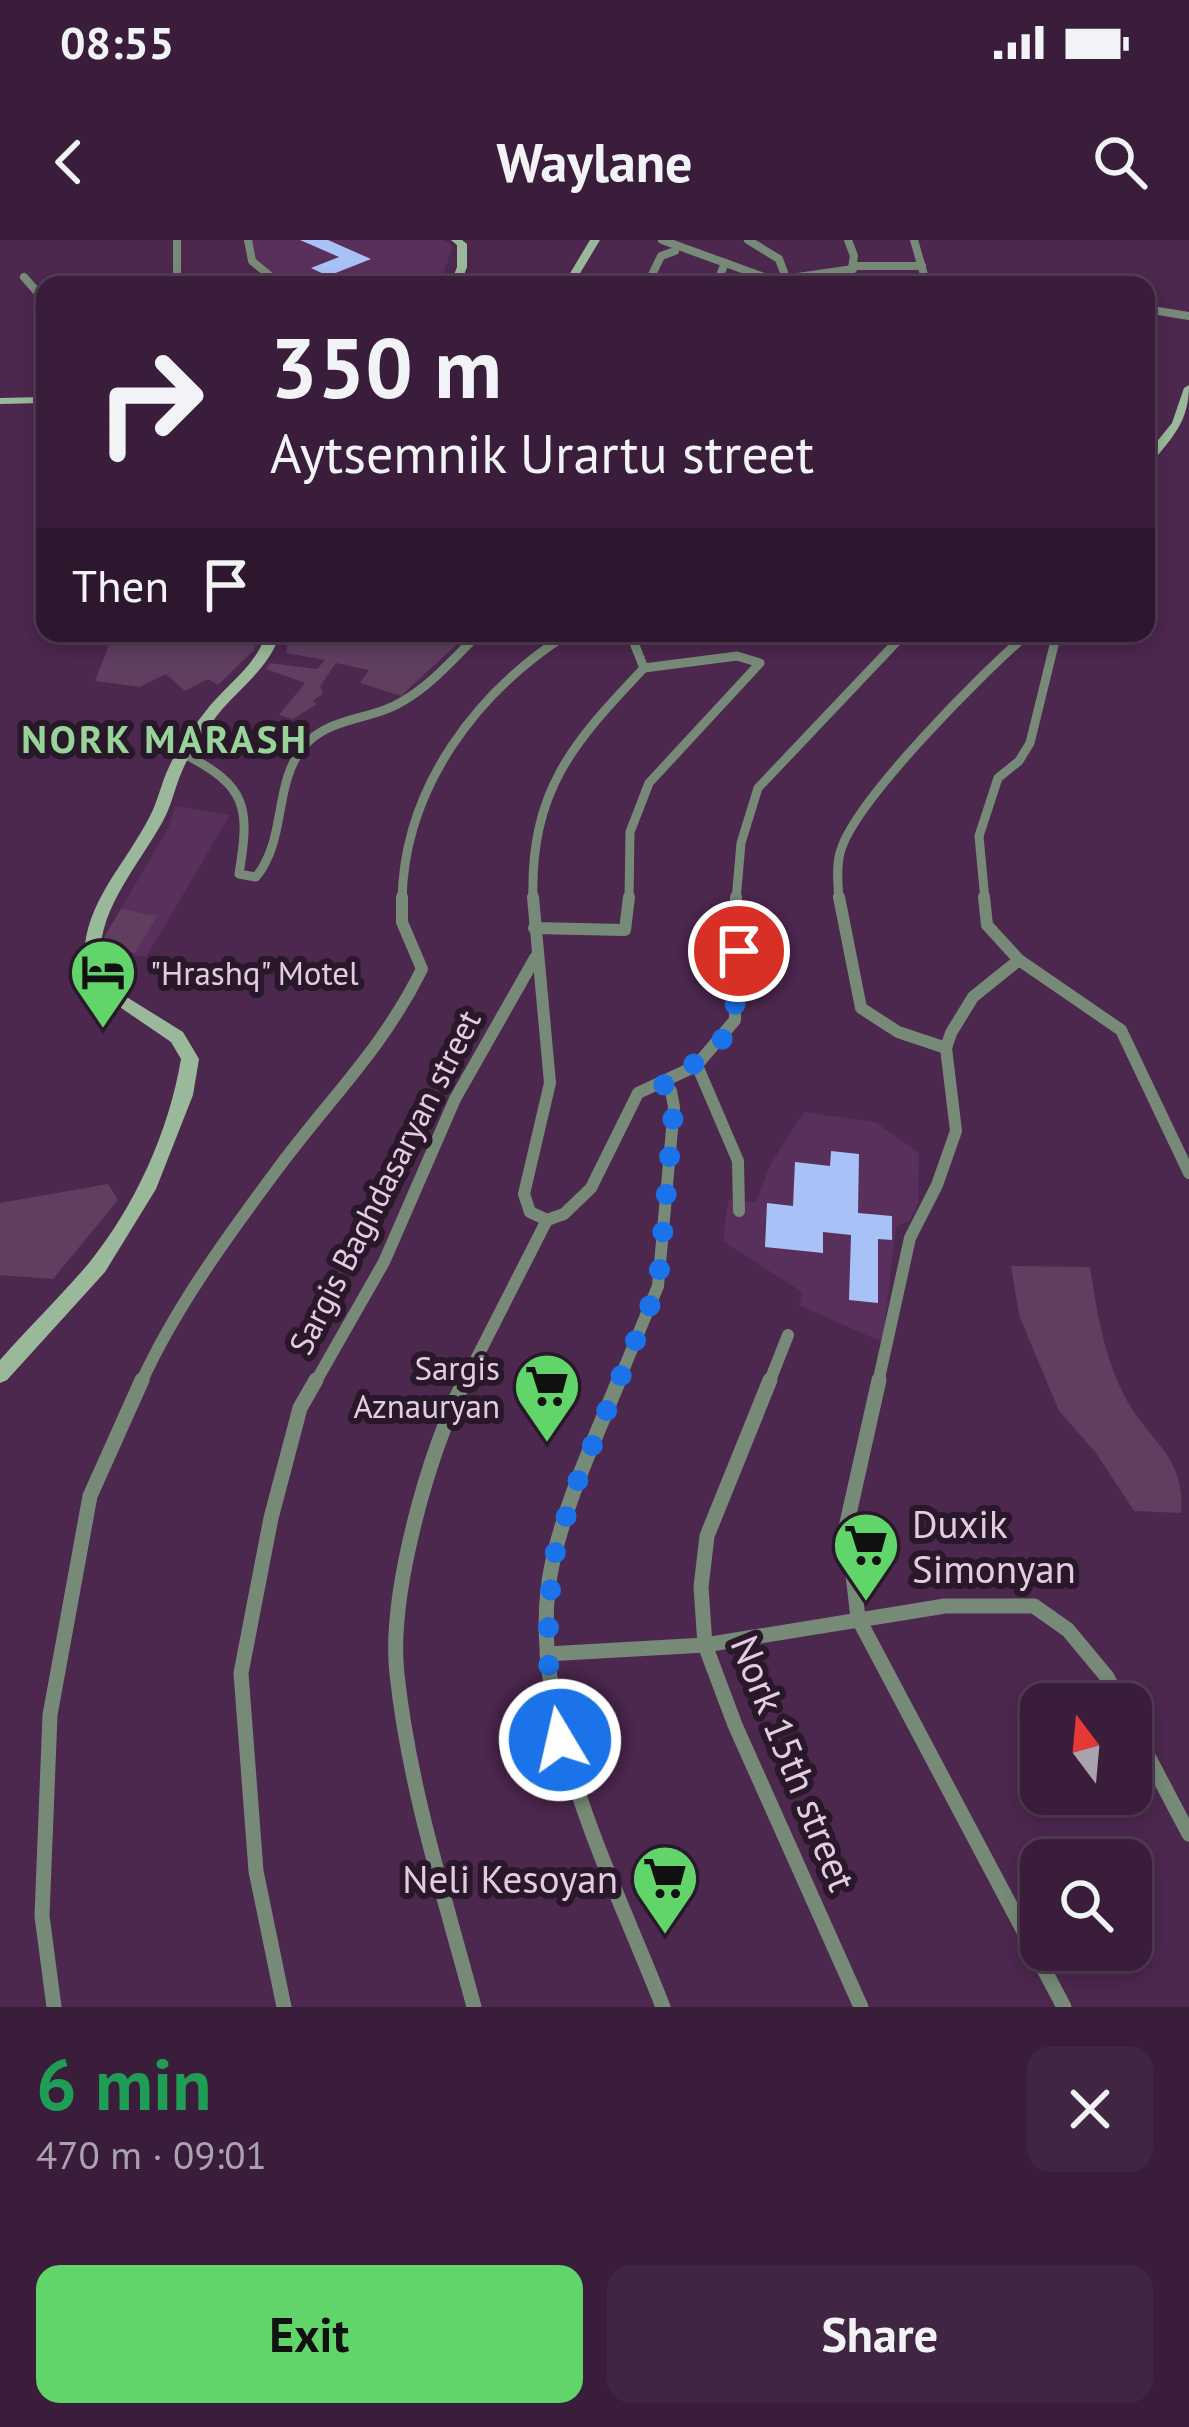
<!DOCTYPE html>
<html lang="en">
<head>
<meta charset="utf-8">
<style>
  :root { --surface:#391d3a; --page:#402642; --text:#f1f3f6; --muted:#aba2af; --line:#533b54; --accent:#61d46a }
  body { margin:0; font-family:"PT Sans",sans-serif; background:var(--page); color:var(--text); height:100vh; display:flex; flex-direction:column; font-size:45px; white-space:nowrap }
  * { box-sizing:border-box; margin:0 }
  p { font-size:39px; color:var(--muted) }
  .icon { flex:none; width:66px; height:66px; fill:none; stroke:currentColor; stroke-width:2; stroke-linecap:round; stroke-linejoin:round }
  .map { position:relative; height:1767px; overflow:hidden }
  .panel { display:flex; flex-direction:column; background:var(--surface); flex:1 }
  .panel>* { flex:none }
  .hud { position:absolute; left:36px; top:36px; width:1119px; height:366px; border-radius:24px; box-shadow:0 6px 18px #0003,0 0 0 3px var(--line); background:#391d3a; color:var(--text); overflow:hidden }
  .needle { width:78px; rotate:344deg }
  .controls { position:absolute; left:1020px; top:1443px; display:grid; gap:24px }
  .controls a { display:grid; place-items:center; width:132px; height:132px; border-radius:24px; background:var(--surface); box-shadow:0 6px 18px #0003,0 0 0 3px var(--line); font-size:60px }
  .pin { position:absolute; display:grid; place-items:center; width:102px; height:102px; color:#fff; margin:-51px; border:6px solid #fff; border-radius:50%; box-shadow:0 3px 12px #0007 }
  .me { position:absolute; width:132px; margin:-66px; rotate:351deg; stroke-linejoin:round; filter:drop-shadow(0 0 9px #0008) }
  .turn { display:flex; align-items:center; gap:42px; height:252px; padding:0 36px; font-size:54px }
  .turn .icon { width:156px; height:156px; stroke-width:2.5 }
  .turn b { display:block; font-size:84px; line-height:102px }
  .then { display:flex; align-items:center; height:114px; padding:0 36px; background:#0003; gap:24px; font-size:45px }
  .round { display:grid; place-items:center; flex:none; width:126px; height:126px; border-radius:24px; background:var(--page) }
  .headline { display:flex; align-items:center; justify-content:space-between; height:204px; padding:0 36px }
  h1 { font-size:72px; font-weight:700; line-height:90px; color:#1e9e55 }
  .button { display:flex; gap:24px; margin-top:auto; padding:24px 36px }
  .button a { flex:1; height:138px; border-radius:24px; background:var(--accent); color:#111; font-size:48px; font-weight:700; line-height:138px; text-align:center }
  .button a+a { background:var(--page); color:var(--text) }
  .status { display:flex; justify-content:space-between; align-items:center; height:84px; padding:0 60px; background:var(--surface); direction:ltr }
  .status svg { height:33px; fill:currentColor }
  header { display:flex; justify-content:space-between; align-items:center; height:156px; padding:0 36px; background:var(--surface); font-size:54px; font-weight:700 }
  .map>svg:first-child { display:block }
  .built { fill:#592f5c }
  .green { fill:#5f3e60 }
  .building { fill:#a8c1f6 }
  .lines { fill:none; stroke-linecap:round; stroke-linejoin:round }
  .street-far3 { stroke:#778a77; stroke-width:8 }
  .street-far2 { stroke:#778a77; stroke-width:9 }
  .street-far1 { stroke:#778a77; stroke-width:12 }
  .street { stroke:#778a77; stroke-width:15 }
  .secondary { fill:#9ab99a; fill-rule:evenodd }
  .route { stroke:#1a73e8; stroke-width:21; stroke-dasharray:0 37.8 }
  .labels { text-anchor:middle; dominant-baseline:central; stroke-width:12; stroke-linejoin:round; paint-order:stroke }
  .poi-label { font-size:33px; fill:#e3cce3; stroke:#281829; text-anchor:start }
  .street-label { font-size:33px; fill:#e3cce3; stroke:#281829 }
  .far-district-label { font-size:39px; font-weight:bold; letter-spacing:3px; fill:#98d399; stroke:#281829 }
  .near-poi-label { font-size:39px; fill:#e3cce3; stroke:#281829; text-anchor:start }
  .near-street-label { font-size:39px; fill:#e3cce3; stroke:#281829 }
</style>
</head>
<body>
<div class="status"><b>08:55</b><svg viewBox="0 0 49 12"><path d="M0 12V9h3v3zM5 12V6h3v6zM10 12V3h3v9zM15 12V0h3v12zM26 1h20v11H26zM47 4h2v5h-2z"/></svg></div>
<header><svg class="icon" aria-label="back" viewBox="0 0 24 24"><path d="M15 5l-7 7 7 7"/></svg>Waylane<svg class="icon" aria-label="search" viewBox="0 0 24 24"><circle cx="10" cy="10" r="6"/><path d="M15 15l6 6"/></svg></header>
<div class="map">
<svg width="1189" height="1767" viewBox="0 0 1189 1767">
  <rect width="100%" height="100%" fill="#4c274e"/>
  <g class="built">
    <path d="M250,0H443L453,6L440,44L284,45L249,17Z"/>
    <path d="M175,566L230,575L146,717L98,709L169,586Z"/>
    <path d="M804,872L875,882L919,913L918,963L910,981L896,986L883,1099L877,1100L799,1065L802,1052L723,1001L728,960L756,962L771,923Z"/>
  </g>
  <g class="green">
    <path d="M178,393H258L254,410L218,445L208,439L185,451L166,434L140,447L95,441L112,397Z"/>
    <path d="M290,393H310V403L332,402V393H469L401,456L360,443L369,430L336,423L320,446L323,453L313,461L317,464L293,479L279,475L305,443L266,429L270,423L317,429L325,420L286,413Z"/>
    <path d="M121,669L157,676L135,713L98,707Z"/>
    <path d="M108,944L118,960L53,1039L0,1035V963Z"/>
    <path d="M1011,1026L1090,1027C1097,1071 1103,1112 1123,1153C1146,1201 1186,1213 1181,1273L1134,1271L1096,1213L1059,1171L1019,1075Z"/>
  </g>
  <g class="building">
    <path d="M300,0H328L371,19L328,36L311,28L339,17Z"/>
    <path d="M831,911L859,914L858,973L892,976V1000L878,999V1063L849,1060L851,995L823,992V1013L765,1007L767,963L793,966L795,922L830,926Z"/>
  </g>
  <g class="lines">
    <g class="street-far3">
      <path d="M177,0V34L185,45"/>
      <path d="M248,0L252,21L281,45"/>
      <path d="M662,0L786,45"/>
      <path d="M748,0L779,19L786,38"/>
      <path d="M848,0L854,16L849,45"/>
      <path d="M914,0L927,45"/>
      <path d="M854,26H922"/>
      <path d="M24,37L45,61"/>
      <path d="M777,40L853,29"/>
      <path d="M647,45L661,16L675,11"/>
      <path d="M716,45L725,23"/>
      <path d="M1146,69L1189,76"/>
    </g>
    <g class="street-far2">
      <path d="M786,393L826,400L866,393"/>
      <path d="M184,514C248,546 250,568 239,634L256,637C287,599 273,545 303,507C329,476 371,481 403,461C433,444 455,416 480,393"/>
      <path d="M402,660C404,548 476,452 569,393"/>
      <path d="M533,660C530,550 573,503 644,428L630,393"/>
      <path d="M629,660L630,592L649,543L760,423L737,416L644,428"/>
      <path d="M736,660L741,603L758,548L905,393"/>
      <path d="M839,660C838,645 836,628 840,613C852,563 986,429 1029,393"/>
      <path d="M985,660L979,596L998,538L1019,521L1030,503L1057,393"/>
    </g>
    <g class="street-far1">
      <path d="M533,657L550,843L524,954L530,972L547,980"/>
      <path d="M839,657L861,768L898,792L946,808"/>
      <path d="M984,657L987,685L1019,720L1121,790L1189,933"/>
      <path d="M534,688L625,690L629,657"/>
      <path d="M696,823L738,921L739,971"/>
      <path d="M547,980L564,974L591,948L638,853L696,826L735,780L736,657"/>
      <path d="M141,1143C175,1068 227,997 276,931C328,860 382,810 422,729L402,682V657"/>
      <path d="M315,1143L384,1022L455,859L535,718"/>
      <path d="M464,1143L547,980"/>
      <path d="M618,1143L658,1046L674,867L671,851L663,844"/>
      <path d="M769,1143L788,1095"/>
      <path d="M878,1143L910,998L937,945L956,891L946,808L951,793L973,757L1019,720"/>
    </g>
    <g class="street">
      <path d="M465,1140C429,1210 388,1355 397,1434C409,1547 445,1658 474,1767"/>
      <path d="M619,1140C595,1199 567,1258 553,1320C520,1463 612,1635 663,1767"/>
      <path d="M770,1140L707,1296L701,1347L705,1405L735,1485L861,1767"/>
      <path d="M879,1140L847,1283L858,1378L1064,1767"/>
      <path d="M547,1414L705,1405L945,1366H1034L1068,1390L1107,1437L1121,1464"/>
      <path d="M1131,1484L1189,1594"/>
      <path d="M54,1767L42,1676L50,1475L90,1256L142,1140"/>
      <path d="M284,1767L256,1631L241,1433L271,1278L300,1168L316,1140"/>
    </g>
    <g class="secondary">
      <path d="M451,0H462L467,4V27L460,45H450L457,27V5Z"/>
      <path d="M590,0H600L573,45H563Z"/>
      <path d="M1189,145C1189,183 1172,197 1150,225L1146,226V215L1172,183L1184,148Z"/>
      <path d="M45,157V163L0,164V158Z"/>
      <path d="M266,393H280C270,430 234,451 213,481C202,496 190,512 183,529C175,546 172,565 163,581C135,632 86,681 104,743L183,792L199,819L193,855L156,949L105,1032L7,1140L0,1143V1120C29,1087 61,1056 89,1023C135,966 169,891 181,819L171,802L89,746C69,678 120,634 149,578C158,562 161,543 169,527C178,507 192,489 205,472C225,445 257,426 266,393Z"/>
    </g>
  </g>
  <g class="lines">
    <path class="route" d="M560,1500L547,1414L552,1324L574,1250L658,1046L674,867L671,851L663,844C737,797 734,797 739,711"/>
  </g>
  <defs>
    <g id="hotel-pin" transform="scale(3.45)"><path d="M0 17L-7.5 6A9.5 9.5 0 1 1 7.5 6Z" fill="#61d46a" stroke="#281829"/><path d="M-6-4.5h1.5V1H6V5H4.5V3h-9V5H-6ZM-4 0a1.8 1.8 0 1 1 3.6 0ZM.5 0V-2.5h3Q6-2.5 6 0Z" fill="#111"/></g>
    <g id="supermarket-pin" transform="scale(3.45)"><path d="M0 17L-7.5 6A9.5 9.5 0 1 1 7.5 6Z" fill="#61d46a" stroke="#281829"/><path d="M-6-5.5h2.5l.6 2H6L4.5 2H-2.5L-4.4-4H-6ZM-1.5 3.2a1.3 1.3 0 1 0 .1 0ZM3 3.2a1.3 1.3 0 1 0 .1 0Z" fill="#111"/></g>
  </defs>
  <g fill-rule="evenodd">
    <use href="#hotel-pin" x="103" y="732"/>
    <use href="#supermarket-pin" x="547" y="1146"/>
    <use href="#supermarket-pin" x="866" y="1305"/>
    <use href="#supermarket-pin" x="665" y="1638"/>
  </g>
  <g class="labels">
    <g class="poi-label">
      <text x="150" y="732">"Hrashq" Motel</text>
      <text x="500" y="1127" text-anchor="end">Sargis<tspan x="500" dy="38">Aznauryan</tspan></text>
    </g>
    <g class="street-label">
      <text transform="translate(384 942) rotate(-63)">Sargis Baghdasaryan street</text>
    </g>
    <g class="far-district-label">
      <text x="165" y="498">NORK MARASH</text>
    </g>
    <g class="near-poi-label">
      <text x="912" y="1283">Duxik<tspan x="912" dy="45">Simonyan</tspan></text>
      <text x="618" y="1638" text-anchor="end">Neli Kesoyan</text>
    </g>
    <g class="near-street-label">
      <text transform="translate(794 1523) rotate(68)">Nork 15th street</text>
    </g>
  </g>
</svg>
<div class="controls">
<a><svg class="needle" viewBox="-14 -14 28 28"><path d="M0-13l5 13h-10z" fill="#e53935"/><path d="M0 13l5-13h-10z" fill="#aba2af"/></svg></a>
<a><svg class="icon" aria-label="search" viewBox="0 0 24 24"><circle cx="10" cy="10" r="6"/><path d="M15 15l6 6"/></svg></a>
</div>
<div class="pin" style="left:739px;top:711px;background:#d93025"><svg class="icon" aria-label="arrive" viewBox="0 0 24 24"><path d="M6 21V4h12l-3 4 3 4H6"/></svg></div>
<svg class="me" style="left:560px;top:1500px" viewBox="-20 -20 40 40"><circle r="17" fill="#1a73e8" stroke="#fff" stroke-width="3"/><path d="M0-11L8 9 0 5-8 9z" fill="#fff"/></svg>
<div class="hud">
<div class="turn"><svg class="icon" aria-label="right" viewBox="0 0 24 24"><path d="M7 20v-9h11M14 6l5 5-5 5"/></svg><div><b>350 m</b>Aytsemnik Urartu street</div></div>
<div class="then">Then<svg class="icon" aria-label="arrive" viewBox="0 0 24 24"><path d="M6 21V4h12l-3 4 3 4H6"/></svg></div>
</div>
</div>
<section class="panel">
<div class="headline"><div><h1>6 min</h1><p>470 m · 09:01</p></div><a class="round"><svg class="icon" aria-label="close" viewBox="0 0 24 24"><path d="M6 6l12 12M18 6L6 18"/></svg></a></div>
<div class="button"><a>Exit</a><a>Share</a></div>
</section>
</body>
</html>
